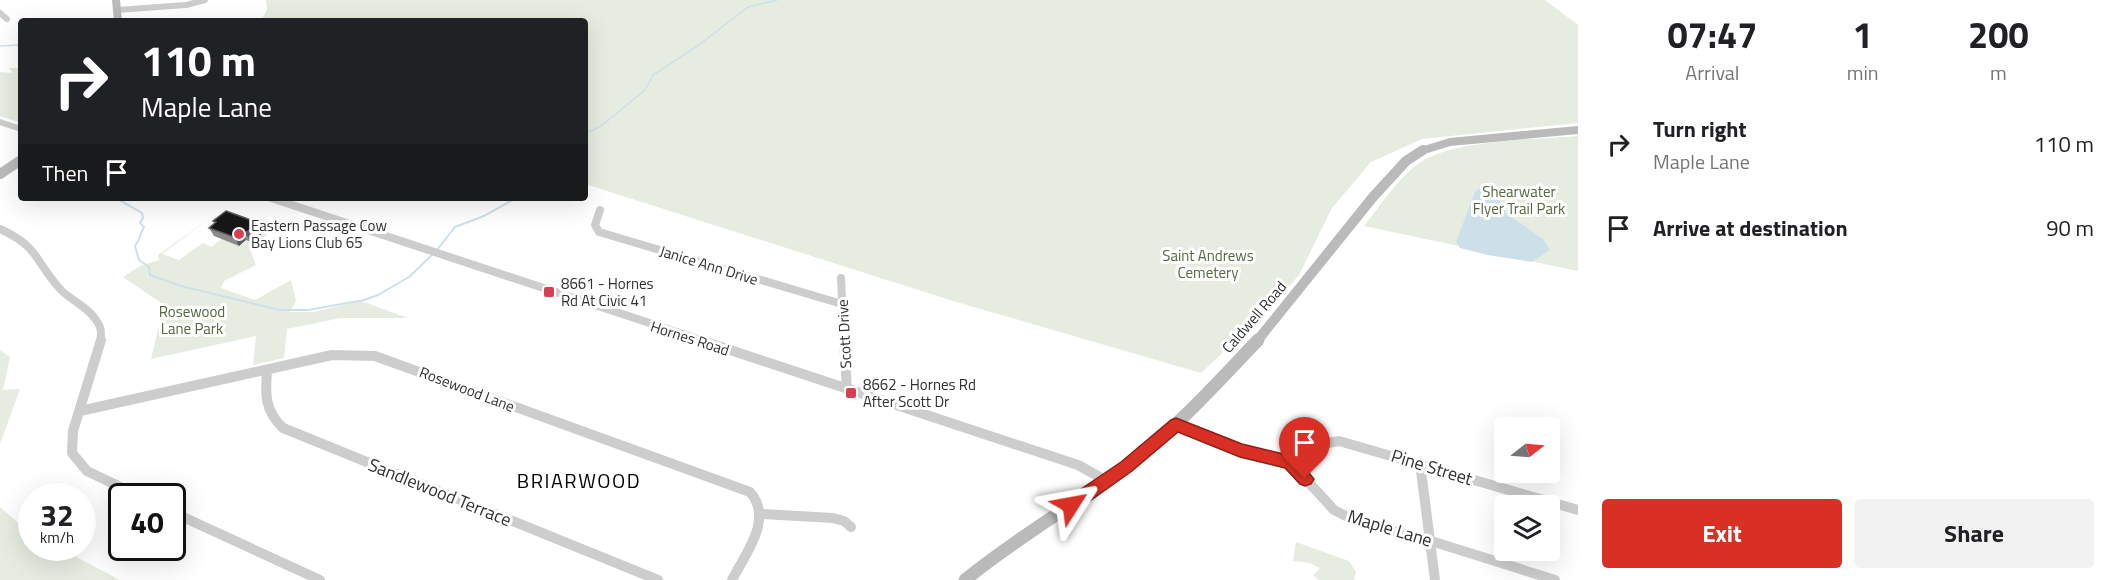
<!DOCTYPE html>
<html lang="en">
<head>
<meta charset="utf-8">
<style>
  :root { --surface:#fff; --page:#f2f2f2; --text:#202124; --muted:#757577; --accent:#d93025 }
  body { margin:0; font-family:"Titillium Web",sans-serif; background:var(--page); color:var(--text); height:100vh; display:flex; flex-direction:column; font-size:22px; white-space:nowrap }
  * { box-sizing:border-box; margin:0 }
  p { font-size:20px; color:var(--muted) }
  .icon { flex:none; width:33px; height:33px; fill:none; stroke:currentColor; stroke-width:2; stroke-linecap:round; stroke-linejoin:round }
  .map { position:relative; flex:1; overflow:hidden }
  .panel { display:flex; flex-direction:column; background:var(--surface); width:540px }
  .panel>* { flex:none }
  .top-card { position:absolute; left:18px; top:18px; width:570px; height:183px; border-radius:6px; box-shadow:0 6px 24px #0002; background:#202124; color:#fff; overflow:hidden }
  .needle { width:39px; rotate:73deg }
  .fabs { position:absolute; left:1494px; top:417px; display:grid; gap:12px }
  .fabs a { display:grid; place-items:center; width:66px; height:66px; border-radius:6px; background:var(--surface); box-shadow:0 6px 24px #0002; font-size:30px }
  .speed { position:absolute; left:18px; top:483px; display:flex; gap:12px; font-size:30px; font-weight:700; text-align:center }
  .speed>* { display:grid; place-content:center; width:78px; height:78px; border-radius:50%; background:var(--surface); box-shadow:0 6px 24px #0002; line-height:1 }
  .speed small { font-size:15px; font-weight:400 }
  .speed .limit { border:3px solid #111; border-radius:9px; background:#fff; color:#111 }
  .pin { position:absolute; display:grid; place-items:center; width:51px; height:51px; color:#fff; margin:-62px -26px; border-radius:50% 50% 50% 0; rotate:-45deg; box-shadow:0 0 6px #0007 }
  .pin .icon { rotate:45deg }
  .me { position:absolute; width:66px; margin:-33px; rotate:56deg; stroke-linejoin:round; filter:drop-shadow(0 0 4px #0008) }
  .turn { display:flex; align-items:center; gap:21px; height:126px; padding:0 24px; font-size:27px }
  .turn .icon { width:78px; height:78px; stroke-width:2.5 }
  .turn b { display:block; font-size:42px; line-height:51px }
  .then { display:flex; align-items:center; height:57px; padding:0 24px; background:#0003; gap:12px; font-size:22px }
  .eta { display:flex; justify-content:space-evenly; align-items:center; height:102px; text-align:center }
  .eta b { font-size:36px; font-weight:700; line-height:42px }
  .button { display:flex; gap:12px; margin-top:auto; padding:12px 24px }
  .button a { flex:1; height:69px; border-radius:6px; background:var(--accent); color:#fff; font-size:24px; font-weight:700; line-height:69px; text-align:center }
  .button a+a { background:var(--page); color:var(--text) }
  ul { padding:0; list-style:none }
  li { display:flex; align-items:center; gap:18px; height:84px; padding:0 24px }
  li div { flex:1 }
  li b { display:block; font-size:22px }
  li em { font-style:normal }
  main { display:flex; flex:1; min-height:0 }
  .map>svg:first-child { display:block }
  .green { fill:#e6ecdf }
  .water { fill:#cde0ea }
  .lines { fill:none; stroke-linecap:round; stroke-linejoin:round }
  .stream-far1 { stroke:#cde0ea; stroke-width:1.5 }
  .stream { stroke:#cde0ea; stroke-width:2 }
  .street-far2 { stroke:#cdcdcd; stroke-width:6 }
  .street-far1 { stroke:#cdcdcd; stroke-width:8 }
  .street { stroke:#cdcdcd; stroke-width:10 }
  .secondary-far2 { stroke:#bababa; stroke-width:8 }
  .secondary-far1 { stroke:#bababa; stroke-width:10 }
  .secondary { stroke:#bababa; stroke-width:13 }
  .wall { fill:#8b8b8b }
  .shaded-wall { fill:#5d5d5d }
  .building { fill:#171717; stroke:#5d5d5d; stroke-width:1.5 }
  .route { fill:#d93025; stroke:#8d1f18; stroke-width:1.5 }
  .poi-dot { fill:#d93f50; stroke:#fff; stroke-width:2 }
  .labels { text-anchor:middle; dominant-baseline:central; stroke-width:6; stroke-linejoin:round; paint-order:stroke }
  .park-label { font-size:15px; fill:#546940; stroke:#fff }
  .poi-label { font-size:15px; fill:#303030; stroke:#fff; text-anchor:start }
  .street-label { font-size:15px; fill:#303030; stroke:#fff }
  .near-street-label { font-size:18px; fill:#303030; stroke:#fff }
  .near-neighbourhood-label { font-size:20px; letter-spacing:1.5px; fill:#000; stroke:#fff }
</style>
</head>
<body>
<main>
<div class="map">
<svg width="1578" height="580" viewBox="0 0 1578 580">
  <rect width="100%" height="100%" fill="#fff"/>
  <g class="green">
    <path d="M266,0H1545L1578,25V123L1422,139L1371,162L1332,208L1299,275L1272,306L1201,373L953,301L585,184V21H261L267,10Z"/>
    <path d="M21,63V121L18,122L0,116V72L13,73L9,68H18Z"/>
    <path d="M1578,136V271L1521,259L1488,255L1459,246L1364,226C1381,205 1397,179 1419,163C1454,139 1535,140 1578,136Z"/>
    <path d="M210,218L162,254L179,260L203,243L211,247L222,239L239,246L264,232L267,235L249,246L256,265L224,281L221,288L255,300L291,280L296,301L290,312H313L361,301L408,318H341L287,329L284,358L253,365L256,336L151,359L164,305L123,277L140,266L159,260L158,255Z"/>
    <path d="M0,350L10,357L3,390L20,389L0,444Z"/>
    <path d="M0,507L31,534L32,548H59L120,580H0Z"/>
    <path d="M1296,542L1349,561L1356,572L1354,580H1319L1313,575L1320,568L1310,563L1293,561Z"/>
  </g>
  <path class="water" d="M1482,186L1495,191L1506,213L1543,239L1550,250L1532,262L1488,255L1460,248L1456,242L1475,192Z"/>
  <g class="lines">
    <g class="stream-far1">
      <path d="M0,46L21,45"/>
      <path d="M585,134L601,126L645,90L653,75L699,45L748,7L777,0"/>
    </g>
    <g class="stream">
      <path d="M116,198L142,213L143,218L140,223L144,227C140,234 140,240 135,246L139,260L149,267L150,275L181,286L280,310H308L364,300L378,295L409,277L433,254"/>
      <path d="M437,250L455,227L484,216L516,198"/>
    </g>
    <g class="street-far2">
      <path d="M117,10L186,5L205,0"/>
      <path d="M0,13L7,19"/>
      <path d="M0,122L21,129"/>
    </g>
    <g class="street-far1">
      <path d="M271,198L704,341"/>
      <path d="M600,210L595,225L599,232L842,304"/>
      <path d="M0,229C40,247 35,262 61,290C72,301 88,307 96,320C101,326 102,333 100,341"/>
      <path d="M841,278L844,341"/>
    </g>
    <g class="street">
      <path d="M101,340L73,431L72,453L87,471L139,496"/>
      <path d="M700,340L1078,465L1107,481"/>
      <path d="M844,340L847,390"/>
      <path d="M267,371C265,395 265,411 283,428L658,580"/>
      <path d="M80,411L332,355L375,356L750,492C774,519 745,554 732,580"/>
      <path d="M1176,424L1240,450L1290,462L1334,510L1356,521L1428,540L1555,580"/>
      <path d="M1290,462L1312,446L1339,441L1578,510"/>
      <path d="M1420,463L1435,580"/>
      <path d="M172,512L320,580"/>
      <path d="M762,514L833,518L844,521L851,527"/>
    </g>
    <g class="secondary-far2">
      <path d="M116,0L118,21"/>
      <path d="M1421,151L1450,142L1578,130"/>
    </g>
    <g class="secondary-far1">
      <path d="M0,174L21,160"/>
      <path d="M1257,341L1373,197L1406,161L1423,150"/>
    </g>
    <path class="secondary" d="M965,580C1016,538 1073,506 1126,466C1175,430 1216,384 1258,340"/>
  </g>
  <path class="wall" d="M213,221L264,232L251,242L246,240L239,246L214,236L209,228L215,224Z"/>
  <g class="shaded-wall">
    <path d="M259,223L264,232L251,242L245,233Z"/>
    <path d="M241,231L246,240L239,246L234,237Z"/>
  </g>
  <path class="building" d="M226,211L259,223L245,233L241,231L234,237L209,228L216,222L213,221Z"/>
  <path class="route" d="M1176,418L1242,444L1296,457L1314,479L1311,484L1305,486L1300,484L1285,468L1240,457L1178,432L1132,471L1077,510L1071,512L1065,510L1062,505L1065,500L1121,462L1171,420Z"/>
  <g class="poi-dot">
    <circle cx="239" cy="234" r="6"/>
    <rect x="543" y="286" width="12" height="12" rx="3"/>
    <rect x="845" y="387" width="12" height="12" rx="3"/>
  </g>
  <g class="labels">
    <g class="park-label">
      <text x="1519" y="191">Shearwater<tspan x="1519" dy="17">Flyer Trail Park</tspan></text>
      <text x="1208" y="255">Saint Andrews<tspan x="1208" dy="17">Cemetery</tspan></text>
      <text x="192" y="311">Rosewood<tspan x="192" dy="17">Lane Park</tspan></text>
    </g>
    <g class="poi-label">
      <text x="251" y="225">Eastern Passage Cow<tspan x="251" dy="17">Bay Lions Club 65</tspan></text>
      <text x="561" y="283">8661 - Hornes<tspan x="561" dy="17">Rd At Civic 41</tspan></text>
      <text x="863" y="384">8662 - Hornes Rd<tspan x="863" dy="17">After Scott Dr</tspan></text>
    </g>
    <g class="street-label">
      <text transform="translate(709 265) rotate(17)">Janice Ann Drive</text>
      <text transform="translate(1254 317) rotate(-49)">Caldwell Road</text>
      <text transform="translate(844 334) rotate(-93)">Scott Drive</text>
      <text transform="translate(690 338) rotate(18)">Hornes Road</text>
      <text transform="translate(467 389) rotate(21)">Rosewood Lane</text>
    </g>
    <g class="near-street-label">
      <text transform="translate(1432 467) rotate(17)">Pine Street</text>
      <text transform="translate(440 492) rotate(22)">Sandlewood Terrace</text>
      <text transform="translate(1390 528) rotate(17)">Maple Lane</text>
    </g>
    <g class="near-neighbourhood-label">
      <text x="579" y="480">BRIARWOOD</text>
    </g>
  </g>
</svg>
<div class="fabs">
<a><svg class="needle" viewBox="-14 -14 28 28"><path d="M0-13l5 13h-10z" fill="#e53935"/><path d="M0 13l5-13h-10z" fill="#757577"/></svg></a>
<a><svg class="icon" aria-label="layers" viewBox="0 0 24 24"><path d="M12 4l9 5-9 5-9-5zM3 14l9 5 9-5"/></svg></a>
</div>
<div class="speed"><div>32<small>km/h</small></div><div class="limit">40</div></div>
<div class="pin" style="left:1305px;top:479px;background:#d93025"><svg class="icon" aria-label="arrive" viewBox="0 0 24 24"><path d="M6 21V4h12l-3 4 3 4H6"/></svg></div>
<svg class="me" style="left:1071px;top:505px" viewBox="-20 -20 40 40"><path d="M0-17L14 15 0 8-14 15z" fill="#d93025" stroke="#fff" stroke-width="4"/></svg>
<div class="top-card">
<div class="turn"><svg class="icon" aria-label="right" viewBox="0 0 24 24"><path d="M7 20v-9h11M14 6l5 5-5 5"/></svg><div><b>110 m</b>Maple Lane</div></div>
<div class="then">Then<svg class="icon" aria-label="arrive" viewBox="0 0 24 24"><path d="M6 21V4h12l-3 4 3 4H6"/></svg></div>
</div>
</div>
<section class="panel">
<div class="eta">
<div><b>07:47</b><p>Arrival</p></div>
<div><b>1</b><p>min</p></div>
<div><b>200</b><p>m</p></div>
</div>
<ul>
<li><svg class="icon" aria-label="right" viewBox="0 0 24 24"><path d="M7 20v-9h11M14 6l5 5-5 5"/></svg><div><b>Turn right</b><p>Maple Lane</p></div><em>110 m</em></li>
<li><svg class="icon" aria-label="arrive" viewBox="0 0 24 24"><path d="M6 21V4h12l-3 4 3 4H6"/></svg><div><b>Arrive at destination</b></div><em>90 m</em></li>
</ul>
<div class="button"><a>Exit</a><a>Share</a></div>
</section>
</main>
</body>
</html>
